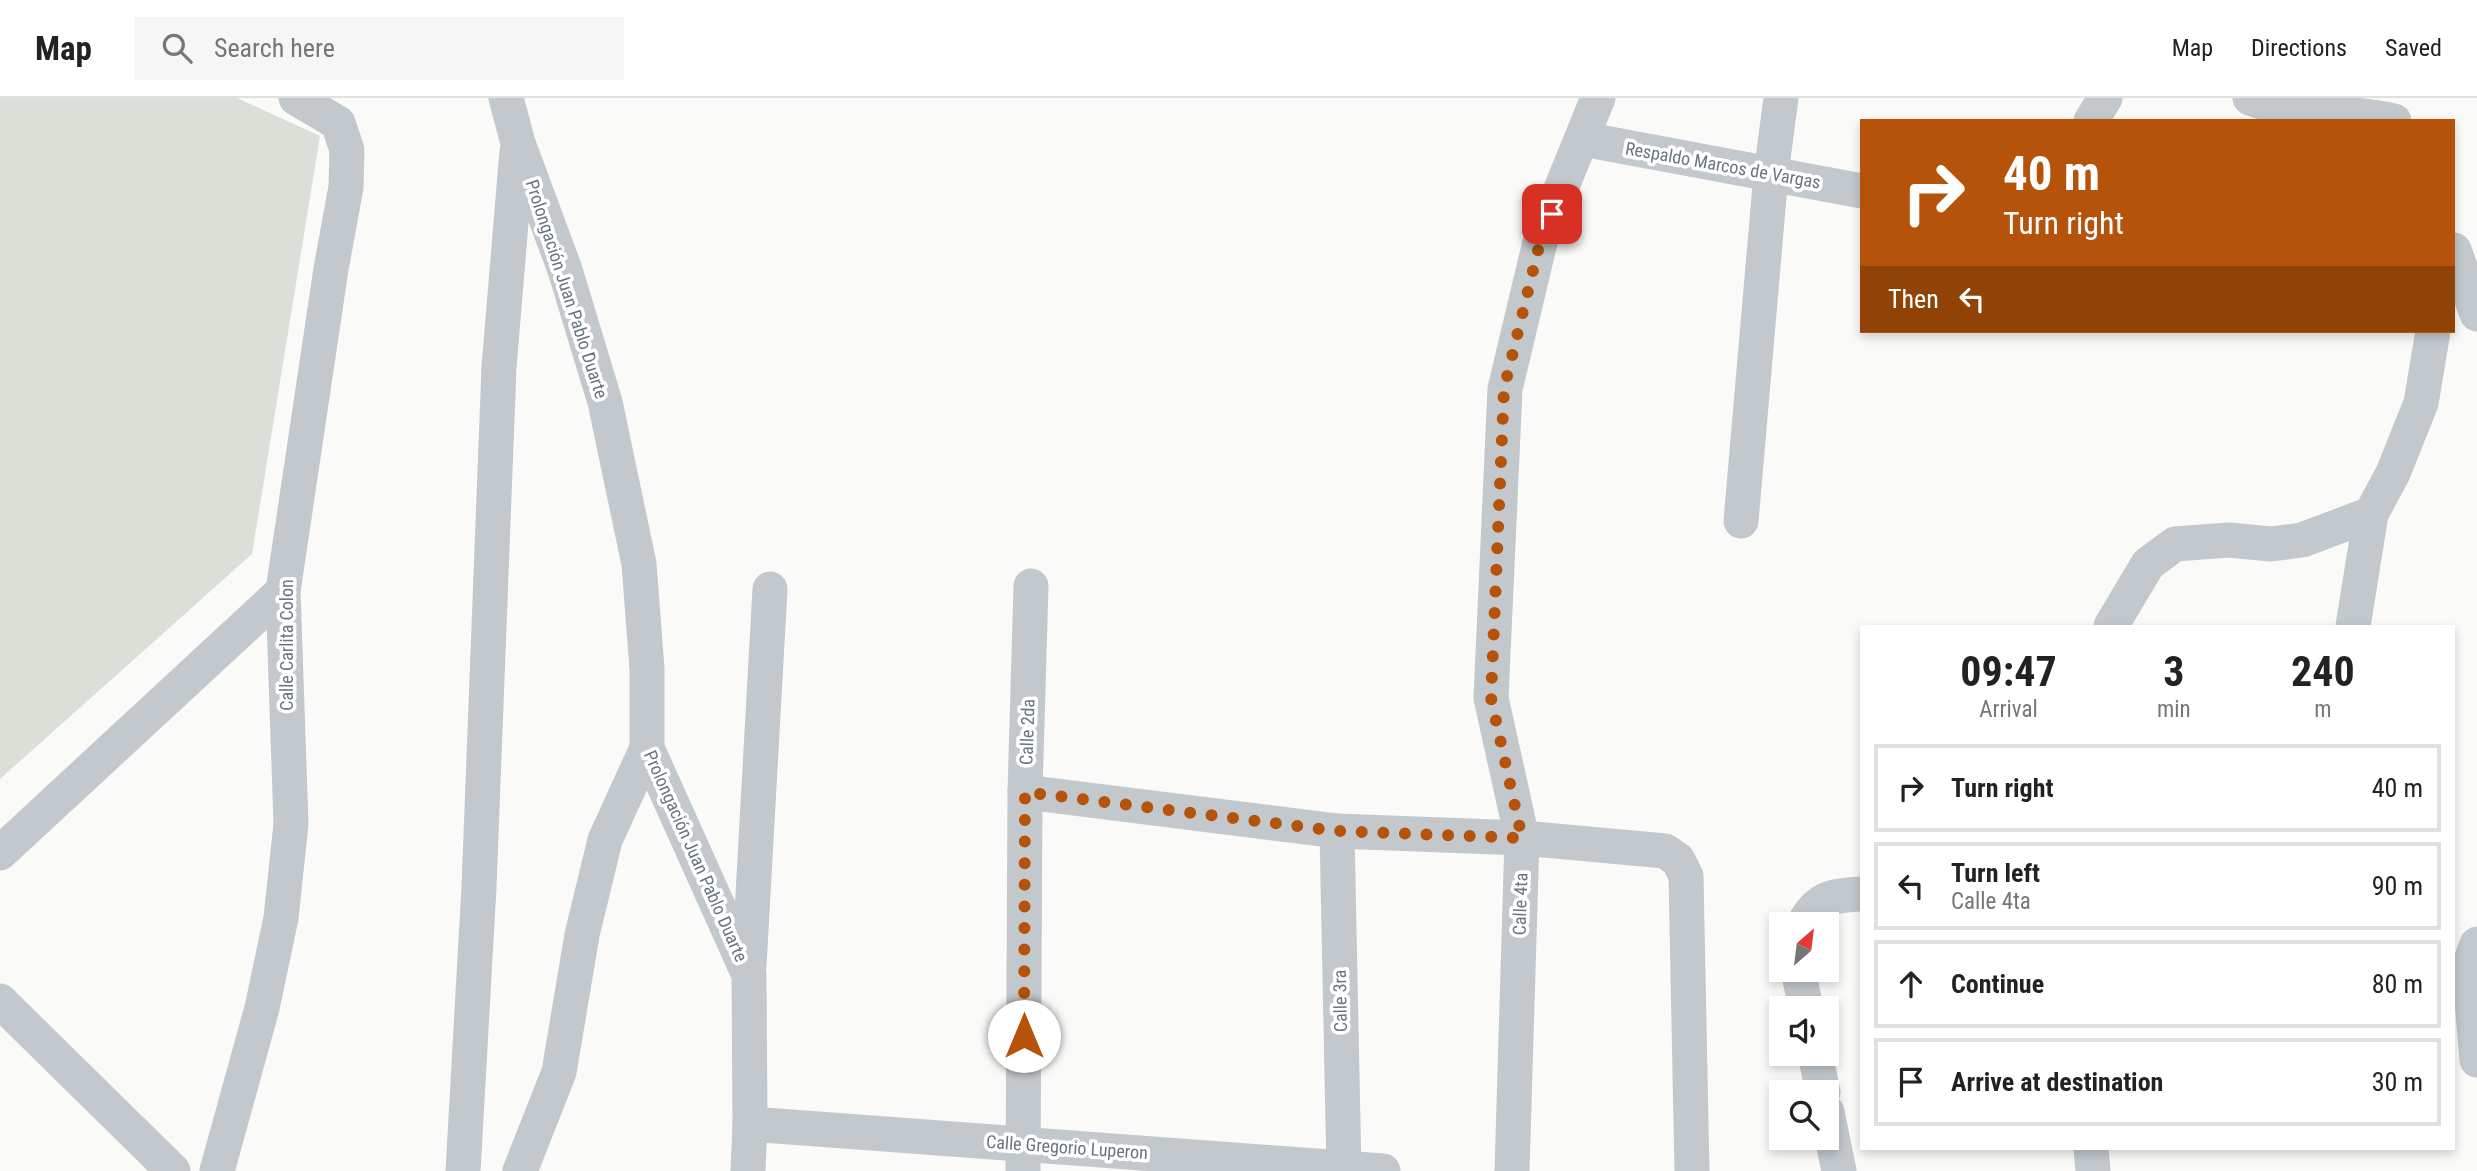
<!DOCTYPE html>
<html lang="en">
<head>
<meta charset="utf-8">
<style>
  :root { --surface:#fff; --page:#f6f6f6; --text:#222; --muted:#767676; --line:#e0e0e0 }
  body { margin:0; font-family:"Roboto Condensed",sans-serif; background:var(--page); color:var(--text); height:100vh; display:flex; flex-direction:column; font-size:26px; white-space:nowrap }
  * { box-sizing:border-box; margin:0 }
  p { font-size:23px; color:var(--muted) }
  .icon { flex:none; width:38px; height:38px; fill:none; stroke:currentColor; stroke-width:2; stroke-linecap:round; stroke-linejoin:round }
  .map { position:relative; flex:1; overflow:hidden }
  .side { position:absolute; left:1860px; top:527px; width:595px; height:525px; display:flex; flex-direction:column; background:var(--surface); border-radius:0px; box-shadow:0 4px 10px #0003 }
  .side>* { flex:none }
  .banner { position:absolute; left:1860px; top:21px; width:595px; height:214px; border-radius:0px; box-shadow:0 4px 10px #0003; background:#b45309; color:#fff; overflow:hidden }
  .needle { width:46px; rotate:28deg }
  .buttons { position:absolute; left:1769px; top:814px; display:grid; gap:14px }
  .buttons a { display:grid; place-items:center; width:70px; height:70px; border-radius:0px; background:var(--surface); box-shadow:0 4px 10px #0003; font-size:35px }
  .pin { position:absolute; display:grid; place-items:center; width:60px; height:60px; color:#fff; margin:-30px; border-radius:14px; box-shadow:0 4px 10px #0006 }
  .me { position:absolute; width:77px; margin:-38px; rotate:0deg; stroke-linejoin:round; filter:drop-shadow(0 0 5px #0008) }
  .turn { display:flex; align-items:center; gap:24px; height:147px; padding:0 28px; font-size:32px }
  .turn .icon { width:91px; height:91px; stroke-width:2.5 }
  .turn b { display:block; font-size:49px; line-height:60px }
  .then { display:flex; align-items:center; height:66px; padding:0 28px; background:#0003; gap:14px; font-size:26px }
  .eta { display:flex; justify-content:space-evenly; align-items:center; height:119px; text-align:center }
  .eta b { font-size:42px; font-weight:700; line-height:49px }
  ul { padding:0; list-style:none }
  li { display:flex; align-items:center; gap:21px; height:88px; margin:0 14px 10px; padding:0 14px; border:4px solid var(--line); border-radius:0px }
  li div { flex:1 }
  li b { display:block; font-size:26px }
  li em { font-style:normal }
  header { display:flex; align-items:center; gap:42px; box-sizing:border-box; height:98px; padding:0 35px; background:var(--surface); border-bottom:2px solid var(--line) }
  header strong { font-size:33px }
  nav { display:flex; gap:38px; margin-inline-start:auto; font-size:24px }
  .search { width:490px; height:63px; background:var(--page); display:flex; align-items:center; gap:18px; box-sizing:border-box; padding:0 24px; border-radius:0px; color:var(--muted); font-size:26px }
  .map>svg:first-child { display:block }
  .green { fill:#dadfd7 }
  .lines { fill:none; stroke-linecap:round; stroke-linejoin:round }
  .street { stroke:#c3c8cc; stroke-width:35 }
  .route { stroke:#b45309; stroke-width:12; stroke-dasharray:0 21.6 }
  .labels { text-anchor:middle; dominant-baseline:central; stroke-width:7; stroke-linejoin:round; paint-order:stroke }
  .street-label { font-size:18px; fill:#657683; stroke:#fff }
</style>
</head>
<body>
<header>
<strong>Map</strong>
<div class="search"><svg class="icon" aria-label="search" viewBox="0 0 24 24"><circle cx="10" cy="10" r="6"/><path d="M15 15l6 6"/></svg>Search here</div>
<nav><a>Map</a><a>Directions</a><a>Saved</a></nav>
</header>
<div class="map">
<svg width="2477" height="1073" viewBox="0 0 2477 1073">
  <rect width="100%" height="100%" fill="#fafaf8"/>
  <path class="green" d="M0,0H237L320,38L252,456L0,681Z"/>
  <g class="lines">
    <g class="street">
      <path d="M506,0L518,45L565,172L605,304L639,466L647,571V650L749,877L750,1026L748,1073"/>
      <path d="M2250,0C2296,17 2347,12 2394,23"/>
      <path d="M2091,23L2105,0"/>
      <path d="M1583,41L1862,93"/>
      <path d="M2454,152L2477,216"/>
      <path d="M1741,423L1771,76L1781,0"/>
      <path d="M2111,528L2148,466L2175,446L2229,442L2271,446L2302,442L2371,416"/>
      <path d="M2353,528L2371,416L2393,375L2421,305L2433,233"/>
      <path d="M1025,694L1337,733L1522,740L1665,753L1678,762L1686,778L1692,1073"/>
      <path d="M1337,733L1344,1073"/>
      <path d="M0,755L283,493"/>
      <path d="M1804,826C1817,799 1835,797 1862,796"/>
      <path d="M2477,846L2469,868L2477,962"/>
      <path d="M749,868L770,491"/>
      <path d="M1798,872L1806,910"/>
      <path d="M0,903L173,1073"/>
      <path d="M1815,956L1823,994"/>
      <path d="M1827,1014L1839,1073"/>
      <path d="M750,1026L1383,1073"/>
      <path d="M2091,1050L2093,1073"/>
      <path d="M217,1073L262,910L281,820L291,726L283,493L331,171L346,89L347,52L338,25L296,0"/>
      <path d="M463,1073L479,789L499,269L517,53"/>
      <path d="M520,1073L559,974L582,837L605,742L647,650"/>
      <path d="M1023,1073L1025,694L1031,488"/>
      <path d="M1512,1073L1522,740L1491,600L1505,291L1541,140L1598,0"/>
    </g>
  </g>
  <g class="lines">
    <path class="route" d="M1024,938L1025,694L1337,733L1522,740L1491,600L1504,291L1541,140L1552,116"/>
  </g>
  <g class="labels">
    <g class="street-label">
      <text transform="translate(1723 67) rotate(10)">Respaldo Marcos de Vargas</text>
      <text transform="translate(567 191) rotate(72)">Prolongación Juan Pablo Duarte</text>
      <text transform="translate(286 547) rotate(-90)">Calle Carlita Colon</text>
      <text transform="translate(1027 634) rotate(-88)">Calle 2da</text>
      <text transform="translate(696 758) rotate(66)">Prolongación Juan Pablo Duarte</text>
      <text transform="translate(1520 806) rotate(-88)">Calle 4ta</text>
      <text transform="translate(1340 903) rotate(-91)">Calle 3ra</text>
      <text transform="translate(1067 1049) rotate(4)">Calle Gregorio Luperon</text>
    </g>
  </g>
</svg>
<div class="buttons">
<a><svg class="needle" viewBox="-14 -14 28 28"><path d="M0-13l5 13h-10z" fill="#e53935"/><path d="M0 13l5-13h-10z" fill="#767676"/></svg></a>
<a><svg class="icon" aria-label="sound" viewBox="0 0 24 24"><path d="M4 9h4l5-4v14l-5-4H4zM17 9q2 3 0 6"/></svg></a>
<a><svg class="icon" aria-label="search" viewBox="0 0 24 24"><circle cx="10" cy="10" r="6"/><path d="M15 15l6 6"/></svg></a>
</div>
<div class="pin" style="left:1552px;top:116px;background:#d93025"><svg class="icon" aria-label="arrive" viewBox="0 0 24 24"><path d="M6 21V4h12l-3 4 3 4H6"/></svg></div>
<svg class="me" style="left:1024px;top:938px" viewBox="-20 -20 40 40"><circle r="19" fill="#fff"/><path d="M0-13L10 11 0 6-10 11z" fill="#b45309"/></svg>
<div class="banner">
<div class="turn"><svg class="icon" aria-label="right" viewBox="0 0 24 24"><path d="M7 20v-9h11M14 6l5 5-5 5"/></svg><div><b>40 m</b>Turn right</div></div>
<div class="then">Then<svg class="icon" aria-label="left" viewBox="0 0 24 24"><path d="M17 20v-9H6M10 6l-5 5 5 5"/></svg></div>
</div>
<section class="side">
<div class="eta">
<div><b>09:47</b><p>Arrival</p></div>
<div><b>3</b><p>min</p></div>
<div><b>240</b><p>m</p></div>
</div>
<ul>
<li><svg class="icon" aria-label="right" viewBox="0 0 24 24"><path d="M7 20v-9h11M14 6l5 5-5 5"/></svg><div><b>Turn right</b></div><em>40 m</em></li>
<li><svg class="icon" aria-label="left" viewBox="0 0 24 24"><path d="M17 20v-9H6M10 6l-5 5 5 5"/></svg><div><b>Turn left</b><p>Calle 4ta</p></div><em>90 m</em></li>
<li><svg class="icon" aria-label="ahead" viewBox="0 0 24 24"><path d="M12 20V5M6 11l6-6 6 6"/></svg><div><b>Continue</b></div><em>80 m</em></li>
<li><svg class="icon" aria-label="arrive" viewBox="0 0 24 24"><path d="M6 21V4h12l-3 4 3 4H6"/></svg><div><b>Arrive at destination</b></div><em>30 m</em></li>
</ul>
</section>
</div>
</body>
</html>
